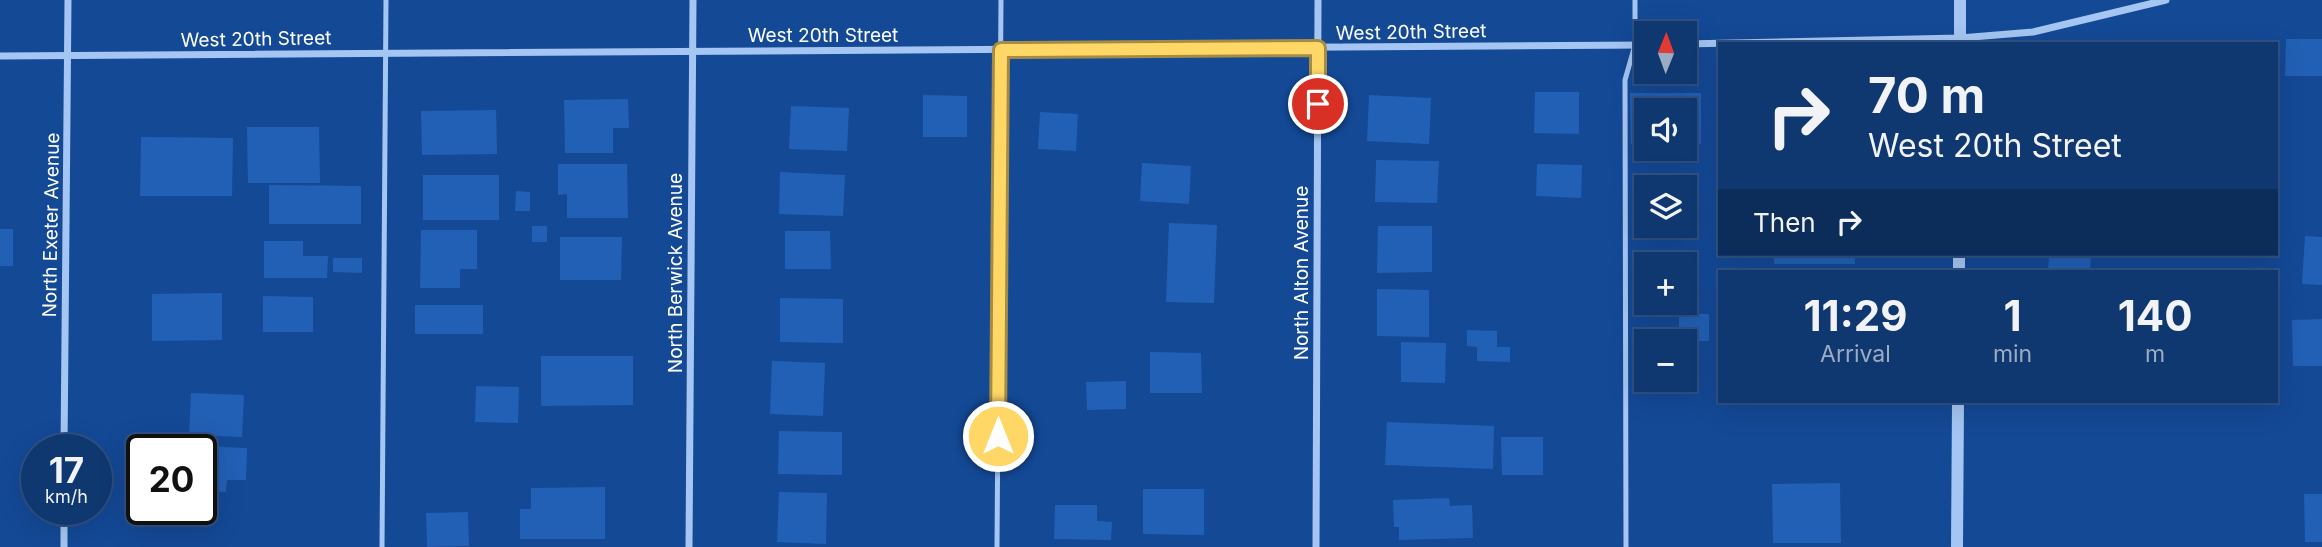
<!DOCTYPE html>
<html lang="en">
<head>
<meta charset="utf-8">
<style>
  :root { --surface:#0f3770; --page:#183f75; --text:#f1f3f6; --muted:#9bacc3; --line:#2f5183 }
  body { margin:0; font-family:Inter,sans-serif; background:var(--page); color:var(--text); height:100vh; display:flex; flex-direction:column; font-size:26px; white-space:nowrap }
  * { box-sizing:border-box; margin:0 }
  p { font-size:23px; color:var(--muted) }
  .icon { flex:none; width:38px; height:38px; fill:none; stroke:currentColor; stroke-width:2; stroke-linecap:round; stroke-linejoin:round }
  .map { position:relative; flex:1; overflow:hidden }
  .drawer { position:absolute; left:1718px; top:270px; width:560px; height:133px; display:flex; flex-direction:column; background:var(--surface); border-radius:0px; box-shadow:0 7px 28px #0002,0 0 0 2px var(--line) }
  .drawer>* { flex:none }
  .guide { position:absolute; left:1718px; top:42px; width:560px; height:214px; border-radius:0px; box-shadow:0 7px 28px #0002,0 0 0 2px var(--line); background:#0f3770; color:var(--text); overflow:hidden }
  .needle { width:46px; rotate:1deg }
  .fabs { position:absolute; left:1634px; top:21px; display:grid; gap:14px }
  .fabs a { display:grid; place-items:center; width:63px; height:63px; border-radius:0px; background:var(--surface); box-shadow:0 7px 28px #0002,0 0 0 2px var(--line); font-size:35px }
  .speed { position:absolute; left:21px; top:434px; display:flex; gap:14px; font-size:35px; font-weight:700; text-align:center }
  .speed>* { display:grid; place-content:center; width:91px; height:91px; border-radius:50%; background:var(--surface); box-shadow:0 7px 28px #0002,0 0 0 2px var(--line); line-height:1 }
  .speed small { font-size:18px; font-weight:400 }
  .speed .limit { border:4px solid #111; border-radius:10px; background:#fff; color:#111 }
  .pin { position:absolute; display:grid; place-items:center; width:60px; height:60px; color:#fff; margin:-30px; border:4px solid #fff; border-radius:50%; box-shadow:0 2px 7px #0007 }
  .me { position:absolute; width:77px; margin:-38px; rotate:0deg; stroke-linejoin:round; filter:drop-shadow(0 0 5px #0008) }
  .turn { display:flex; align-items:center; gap:24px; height:147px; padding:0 35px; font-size:32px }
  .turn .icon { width:91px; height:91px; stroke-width:2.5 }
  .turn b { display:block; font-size:49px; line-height:60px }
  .then { display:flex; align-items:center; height:66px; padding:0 35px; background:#0003; gap:14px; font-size:26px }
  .eta { display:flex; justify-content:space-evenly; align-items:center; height:119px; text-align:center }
  .eta b { font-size:42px; font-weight:700; line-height:49px }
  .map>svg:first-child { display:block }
  .building { fill:#2260b5 }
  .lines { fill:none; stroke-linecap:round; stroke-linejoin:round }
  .service { stroke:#a5c6f2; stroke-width:5 }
  .minor { stroke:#a5c6f2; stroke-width:7 }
  .tertiary { stroke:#a5c6f2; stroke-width:12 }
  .route-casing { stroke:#a68c42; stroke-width:18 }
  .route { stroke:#ffd766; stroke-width:12 }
  .labels { text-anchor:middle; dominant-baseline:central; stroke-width:7; stroke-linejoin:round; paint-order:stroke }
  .street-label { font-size:19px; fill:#fff; stroke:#144996 }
</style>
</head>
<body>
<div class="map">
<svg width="2322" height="547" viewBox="0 0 2322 547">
  <rect width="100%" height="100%" fill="#144996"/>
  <g class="building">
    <path d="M2286,39H2322V76H2285Z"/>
    <path d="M1535,92H1579V134L1534,133Z"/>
    <path d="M1630,93H1701V144H1685V110H1647V144H1631Z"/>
    <path d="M923,95L967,96V137H923Z"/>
    <path d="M1369,95L1431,98L1429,144L1367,141Z"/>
    <path d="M628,99L629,128H613V153H565L564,100Z"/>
    <path d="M791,106L849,108L847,151L789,149Z"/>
    <path d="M496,110L497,154L422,155L421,111Z"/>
    <path d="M1040,112L1078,114L1076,151L1038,149Z"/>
    <path d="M247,127H319L320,183H248Z"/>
    <path d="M141,137L233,138L232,196H140Z"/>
    <path d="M1376,160L1439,161L1437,203L1375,202Z"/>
    <path d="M1142,163L1191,166L1189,204L1140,201Z"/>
    <path d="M558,164H627L628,218H567V194L558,195Z"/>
    <path d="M1537,164L1582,165L1581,198L1536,196Z"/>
    <path d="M780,172L845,175L843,216L779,214Z"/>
    <rect x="423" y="175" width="76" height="45"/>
    <path d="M269,185L361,186V224H269Z"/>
    <path d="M516,191L530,192V211H515Z"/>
    <path d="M1169,223L1217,225L1214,303L1166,302Z"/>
    <rect x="532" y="226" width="15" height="16"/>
    <path d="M1378,226H1432V272L1377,273Z"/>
    <rect x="0" y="229" width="13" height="37"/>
    <path d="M421,230H477V269H460V288H420Z"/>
    <path d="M785,231H830L831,269H785Z"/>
    <path d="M2305,236L2322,237V285L2302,284Z"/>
    <path d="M560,237H622L621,280H560Z"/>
    <path d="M264,241H303V256H328L327,278H264Z"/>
    <rect x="1774" y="254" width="81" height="10"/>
    <path d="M2049,255L2091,256L2090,271H2048Z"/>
    <path d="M333,258H362V273L333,272Z"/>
    <path d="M1377,289L1429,290V337L1377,336Z"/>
    <path d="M222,293V340L152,341V294Z"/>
    <path d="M263,296L313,297V332H263Z"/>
    <path d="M780,298L843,299V343L780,342Z"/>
    <rect x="415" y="305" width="68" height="29"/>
    <rect x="1679" y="314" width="30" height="27"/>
    <path d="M2322,319V366H2293L2292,320Z"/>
    <path d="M1467,330L1497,331V347H1510V362L1477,361V347L1467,346Z"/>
    <path d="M1401,342L1446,343L1445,383L1401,382Z"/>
    <path d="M1150,352L1201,353L1202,393H1150Z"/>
    <path d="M541,356H633V405L541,406Z"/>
    <path d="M772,361L825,363L823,416L770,414Z"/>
    <path d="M1126,381V409L1087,410L1086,382Z"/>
    <path d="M476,386L519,387L518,423L475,422Z"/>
    <path d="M191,393L244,395L242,437L189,435Z"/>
    <path d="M1387,422L1494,426L1493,469L1385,465Z"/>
    <path d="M779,431L842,432V475L778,474Z"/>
    <path d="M1501,437H1543V475H1502Z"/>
    <path d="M148,444L247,448L246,480H227L226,492L201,491V450H147Z"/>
    <path d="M1840,483L1841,543H1773L1772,484Z"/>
    <path d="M605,487V539H520V509H531V488Z"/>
    <path d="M1143,489H1204V535L1143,534Z"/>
    <path d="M779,492L827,493L826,544L777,542Z"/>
    <path d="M2304,494H2322V542H2305Z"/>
    <path d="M1449,498L1450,506L1472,505L1473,538L1399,540V527H1394L1393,500Z"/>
    <path d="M1055,505H1097V521L1112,522L1111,540L1054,539Z"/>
    <path d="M468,512L469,546L427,547L426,513Z"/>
  </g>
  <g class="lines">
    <g class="service">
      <path d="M382,547L386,0"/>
      <path d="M997,547L1001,0"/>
      <path d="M1626,547L1625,80L1635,45V0"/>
    </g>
    <g class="minor">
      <path d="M1685,44L1960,38L2033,32L2166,0"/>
      <path d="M0,56L1647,45"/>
      <path d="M64,450L68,0"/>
      <path d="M64,547V509"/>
      <path d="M689,547L693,0"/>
      <path d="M1316,547L1318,0"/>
    </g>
    <g class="tertiary">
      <path d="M1960,0V44"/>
      <path d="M1959,271V254"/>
      <path d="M1957,547L1958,401"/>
    </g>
  </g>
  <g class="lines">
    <g class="route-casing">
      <path id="route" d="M998,436L1001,50L1318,48V104"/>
    </g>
    <use href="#route" class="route"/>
  </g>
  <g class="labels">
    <g class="street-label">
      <text transform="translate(1411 32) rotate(-1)">West 20th Street</text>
      <text x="823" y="35">West 20th Street</text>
      <text transform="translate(256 39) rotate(-1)">West 20th Street</text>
      <text transform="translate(51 225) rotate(-89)">North Exeter Avenue</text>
      <text transform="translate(675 273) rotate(-90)">North Berwick Avenue</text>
      <text transform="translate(1301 273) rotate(-90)">North Alton Avenue</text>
    </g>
  </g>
</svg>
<div class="fabs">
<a><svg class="needle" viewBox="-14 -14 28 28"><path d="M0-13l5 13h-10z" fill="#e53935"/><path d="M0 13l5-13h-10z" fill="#9bacc3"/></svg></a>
<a><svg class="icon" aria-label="sound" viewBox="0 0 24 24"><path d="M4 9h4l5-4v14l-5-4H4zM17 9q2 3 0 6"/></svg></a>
<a><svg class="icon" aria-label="layers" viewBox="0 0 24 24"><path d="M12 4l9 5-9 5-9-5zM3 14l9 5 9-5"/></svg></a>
<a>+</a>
<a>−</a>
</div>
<div class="speed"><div>17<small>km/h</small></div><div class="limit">20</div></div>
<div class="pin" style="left:1318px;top:104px;background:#d93025"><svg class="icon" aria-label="arrive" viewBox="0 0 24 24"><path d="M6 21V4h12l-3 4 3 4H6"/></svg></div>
<svg class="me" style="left:998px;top:436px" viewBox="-20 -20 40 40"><circle r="17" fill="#ffd766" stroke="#fff" stroke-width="3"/><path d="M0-11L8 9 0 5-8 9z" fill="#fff"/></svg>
<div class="guide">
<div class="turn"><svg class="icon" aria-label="right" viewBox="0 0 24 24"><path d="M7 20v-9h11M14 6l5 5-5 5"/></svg><div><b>70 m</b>West 20th Street</div></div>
<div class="then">Then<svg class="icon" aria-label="right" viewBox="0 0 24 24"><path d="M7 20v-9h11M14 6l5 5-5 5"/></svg></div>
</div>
<section class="drawer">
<div class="eta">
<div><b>11:29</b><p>Arrival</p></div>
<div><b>1</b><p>min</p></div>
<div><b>140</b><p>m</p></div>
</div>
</section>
</div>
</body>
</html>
